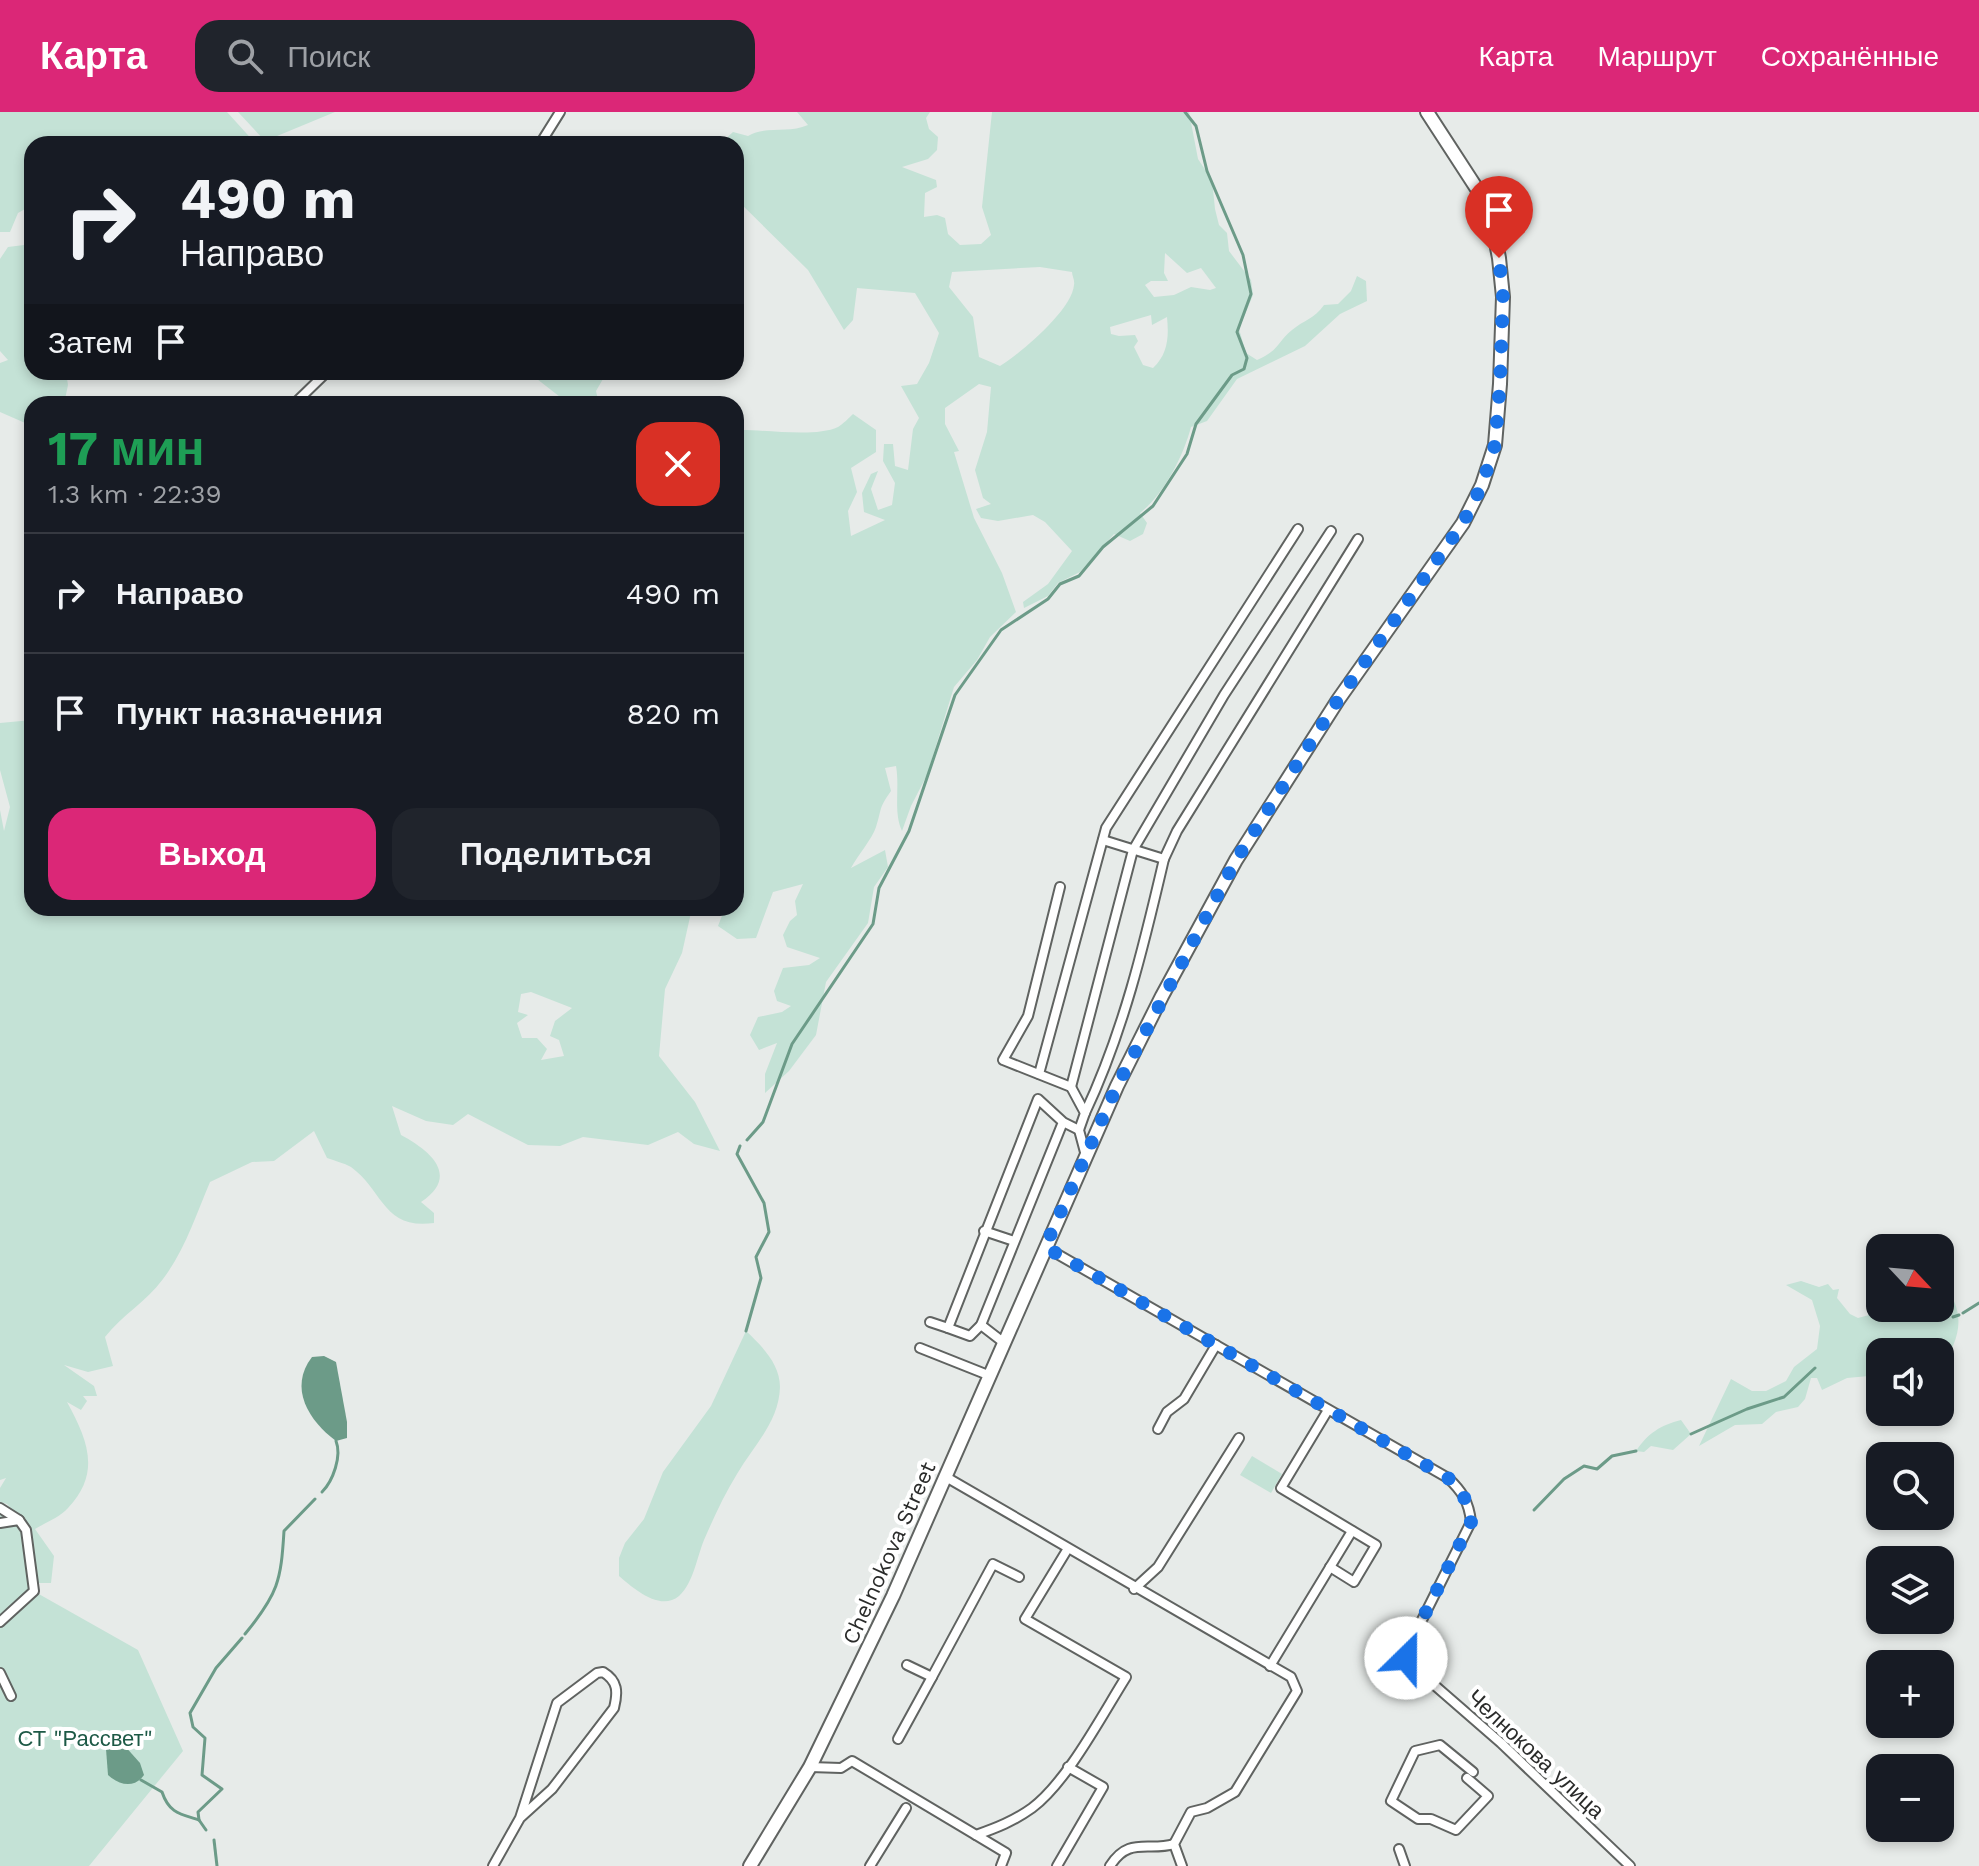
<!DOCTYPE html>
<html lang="ru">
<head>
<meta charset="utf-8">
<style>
  :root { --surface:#171b24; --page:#20242c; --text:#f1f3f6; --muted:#9ea1a6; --line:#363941; --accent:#db2777 }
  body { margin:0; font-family:"Work Sans",sans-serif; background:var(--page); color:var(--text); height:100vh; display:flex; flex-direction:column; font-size:30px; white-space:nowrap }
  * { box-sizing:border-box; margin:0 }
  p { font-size:26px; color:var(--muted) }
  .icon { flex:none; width:44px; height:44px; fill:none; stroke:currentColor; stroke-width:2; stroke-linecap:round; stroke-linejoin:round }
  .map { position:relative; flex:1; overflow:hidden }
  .details { position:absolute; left:24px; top:284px; width:720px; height:520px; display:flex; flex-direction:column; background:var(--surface); border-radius:24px; box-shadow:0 4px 12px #0003 }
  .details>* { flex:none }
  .guide { position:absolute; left:24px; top:24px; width:720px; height:244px; border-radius:24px; box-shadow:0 4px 12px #0003; background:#171b24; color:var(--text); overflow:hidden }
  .needle { width:52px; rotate:116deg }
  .fabs { position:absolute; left:1866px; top:1122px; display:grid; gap:16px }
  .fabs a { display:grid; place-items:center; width:88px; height:88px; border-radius:16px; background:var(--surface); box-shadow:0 4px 12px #0003; font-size:40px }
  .pin { position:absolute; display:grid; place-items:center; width:68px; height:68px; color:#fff; margin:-82px -34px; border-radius:50% 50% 50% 0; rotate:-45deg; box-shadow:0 0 8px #0007 }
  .pin .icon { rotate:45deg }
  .me { position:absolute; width:88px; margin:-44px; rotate:23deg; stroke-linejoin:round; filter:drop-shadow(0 0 6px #0008) }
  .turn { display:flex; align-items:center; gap:28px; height:168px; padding:0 24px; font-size:36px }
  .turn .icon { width:104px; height:104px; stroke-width:2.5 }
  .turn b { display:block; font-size:56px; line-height:68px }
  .then { display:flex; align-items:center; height:76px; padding:0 24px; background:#0003; gap:16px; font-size:30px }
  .round { display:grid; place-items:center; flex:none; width:84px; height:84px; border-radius:24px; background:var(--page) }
  .headline { display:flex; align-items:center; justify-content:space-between; height:136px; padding:0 24px }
  h1 { font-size:48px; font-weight:700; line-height:60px; color:#1e9e55 }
  .action { display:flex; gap:16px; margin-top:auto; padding:16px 24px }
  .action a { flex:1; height:92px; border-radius:24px; background:var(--accent); color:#fff; font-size:32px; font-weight:700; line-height:92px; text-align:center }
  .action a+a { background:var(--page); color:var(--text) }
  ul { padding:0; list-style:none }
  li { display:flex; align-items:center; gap:24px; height:120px; padding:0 24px; border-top:2px solid var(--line) }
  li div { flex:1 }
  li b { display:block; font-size:30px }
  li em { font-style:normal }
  header { display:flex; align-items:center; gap:48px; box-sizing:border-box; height:112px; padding:0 40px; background:var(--accent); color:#fff }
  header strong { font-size:38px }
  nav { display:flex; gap:44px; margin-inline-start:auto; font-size:28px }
  .search { width:560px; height:72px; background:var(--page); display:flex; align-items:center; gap:20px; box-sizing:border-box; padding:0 28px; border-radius:24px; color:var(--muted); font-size:30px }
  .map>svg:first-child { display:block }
  .green { fill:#c4e2d6; fill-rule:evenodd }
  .water { fill:#6c9b88 }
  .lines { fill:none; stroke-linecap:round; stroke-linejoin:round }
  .stream { stroke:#6c9b88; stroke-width:3 }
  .street-casing { stroke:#606361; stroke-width:12 }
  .secondary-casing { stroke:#606361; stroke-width:16 }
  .street { stroke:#fff; stroke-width:8 }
  .secondary { stroke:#fff; stroke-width:12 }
  .route { stroke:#1a73e8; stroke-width:14; stroke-dasharray:0 25.2 }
  .labels { text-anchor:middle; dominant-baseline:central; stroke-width:8; stroke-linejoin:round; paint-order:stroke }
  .street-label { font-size:22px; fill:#2a2b2a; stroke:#fff }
  .park-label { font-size:22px; fill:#1d5946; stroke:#fff }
</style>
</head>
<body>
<header>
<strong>Карта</strong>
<div class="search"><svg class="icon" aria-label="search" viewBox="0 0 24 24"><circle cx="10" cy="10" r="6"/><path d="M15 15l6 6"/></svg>Поиск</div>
<nav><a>Карта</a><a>Маршрут</a><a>Сохранённые</a></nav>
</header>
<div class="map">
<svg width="1979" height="1754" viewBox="0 0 1979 1754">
  <rect width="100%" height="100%" fill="#e7ebe9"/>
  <g class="green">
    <path d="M0,0H227L256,32H32V93L18,101L10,120H0Z"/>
    <path d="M238,0H335L265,29Z"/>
    <path d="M797,0H930L926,6L929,17L938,25L937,38L928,47L902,55L936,68L937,75L925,81L924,105L937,103L945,106L948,122L960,133L981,132L991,123L982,95L992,0H1189L1198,47L1212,68L1215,97L1219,113L1227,121L1229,139L1251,168L1253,183L1239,217L1246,241L1257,248C1281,237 1276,231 1292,218C1304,208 1314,207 1324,193L1338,192L1351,179L1357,164L1366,169L1367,189L1340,202L1305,234L1237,267L1207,309L1191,315C1183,345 1164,382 1140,401L1147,411L1143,422L1130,429L1114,422L1080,460L1058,471L1048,484L1024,496L1023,490L1048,472L1072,439L1045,410L1033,403L998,409L981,406L976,397L991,392L983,386L975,358L987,320L991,275L979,272L945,296V312L959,339L954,340L974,406L1002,461L1016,500L990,525L977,548L954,575L927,663L911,694L902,719C893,700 900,676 896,654L885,656L891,679C878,697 882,697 876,715C872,727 858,743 851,756L885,738L888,755L874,775L868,811L826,870L816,923L789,959L765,981V962L777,931L759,938L750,923L758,905L782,900L791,894L777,889L774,879L783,856L809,853L820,846L787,835L783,823L790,809L797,803L795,789L803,772L773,780L756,826L737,827L718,814L725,796H736V771L740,758L736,749V318C763,317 815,326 838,315C843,312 849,306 853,302L876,318V340L851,356L857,380L848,399L851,424L885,408L864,400L862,381L871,362L878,359L871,377L878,398L892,393L895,371L883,349L884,332H893L895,354L908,358L913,317L919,306L901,274L917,272L929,251L939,221L915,181L857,176L853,208L844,218L808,158L736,87V32H720L733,20L748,24C767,13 788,22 808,13ZM1165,141L1187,161L1201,156L1216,176L1210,178L1191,175L1174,183L1154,185L1145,173L1151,169H1168L1164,161ZM1040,155L1072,160C1072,164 1075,168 1074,173C1072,198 1021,241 1000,254L979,245L973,205L949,175L952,160ZM1151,203L1152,213L1167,205C1169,225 1168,242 1153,256L1143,253L1134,235L1138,229L1135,223L1119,224L1111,222L1110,215Z"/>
    <path d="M32,132V176L24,183L32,191V260H66L68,273L64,292H32V314L0,300V251L8,248L0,239V147L8,135Z"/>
    <path d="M528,260H607L596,279L599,292H564V288Z"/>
    <path d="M32,608V796H692L682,841L665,877L659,944L695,990L720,1039L694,1032L678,1020L648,1033L583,1025L560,1034L528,1033L468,1002L453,1013L426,1009L392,994L401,1023C431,1039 460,1064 421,1090L434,1101V1111C383,1118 383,1078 351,1055C344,1051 335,1049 327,1046L314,1019L274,1049L252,1050L210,1070C196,1103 185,1138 163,1167C146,1190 122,1203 105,1225L113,1254L88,1260L64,1253L94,1274L97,1284H83L87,1289L81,1298L67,1290C87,1327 102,1360 68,1396C60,1405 45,1411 35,1417L54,1444L51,1471H38L37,1481L138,1538L183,1639L89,1754H0V1395L17,1403L7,1392L0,1390V1376L6,1366L0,1368V698L4,719L10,695L0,658V611ZM531,880L572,896L555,909L550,924L559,928L564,944L541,948L547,937L537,926H522L517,911L528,903L518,900L521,882Z"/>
    <path d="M1801,1169L1819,1175L1828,1172L1833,1178L1839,1177L1837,1186L1850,1202L1858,1206L1873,1202L1877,1189L1880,1187V1196H1940L1942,1172C1968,1199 1960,1229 1940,1256V1240H1880V1263L1847,1266L1822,1278L1817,1266H1811L1805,1287L1798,1295L1776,1300L1762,1312L1735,1313L1699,1334L1731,1267L1752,1279H1766L1786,1269L1794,1255L1817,1237L1820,1214L1812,1188L1786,1173Z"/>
    <path d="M746,1219C762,1234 780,1252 780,1275C779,1310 754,1333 737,1362C724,1383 714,1405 704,1428C697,1445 693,1472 679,1484C660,1500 633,1476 619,1464V1446L625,1431L644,1407L663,1360L711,1294Z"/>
    <path d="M1681,1308L1691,1322L1673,1338L1651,1334L1644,1340L1636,1339C1648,1321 1661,1313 1681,1308Z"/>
    <path d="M1252,1344L1282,1362L1271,1381L1240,1363Z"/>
  </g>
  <g class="water">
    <path d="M324,1244L336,1250L347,1310V1326L336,1329C309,1309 288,1276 312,1245Z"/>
    <path d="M115,1623L140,1651L144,1663C134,1677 119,1673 108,1663L106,1637Z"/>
  </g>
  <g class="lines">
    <g class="stream">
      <path d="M747,1028L763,1010L792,932L873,812L879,776L909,719L955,583L1001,518L1048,487L1060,472L1079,464L1103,435L1153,394L1187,342L1196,312L1232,263L1244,257L1247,246L1237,220L1251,182L1243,143L1207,59L1196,14L1185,0"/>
      <path d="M740,1034L737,1042L764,1091L769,1120L756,1145L761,1166L746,1219"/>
      <path d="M1963,1201L1979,1191"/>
      <path d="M1953,1205L1959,1203"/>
      <path d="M1691,1322L1747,1297L1784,1285L1815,1256"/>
      <path d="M322,1380C333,1369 342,1344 336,1329"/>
      <path d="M1534,1398L1564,1367L1584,1354L1597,1357L1612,1344L1636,1339"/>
      <path d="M245,1522C278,1482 281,1469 284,1419L315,1387"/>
      <path d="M141,1668L162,1680C169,1701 180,1702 199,1708"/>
      <path d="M206,1718L199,1708L198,1700L222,1677L202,1663L205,1626L193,1615L190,1601L216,1556L242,1526"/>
      <path d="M214,1728L217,1754"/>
    </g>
    <g class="street-casing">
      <g id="street">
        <path d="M540,32L560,0"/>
        <path d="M294,292L327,260"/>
        <path d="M1164,747L1177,719L1358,427"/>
        <path d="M1060,775L1028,904L1003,948L1071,975L1085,1001L1079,1018L1086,1044"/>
        <path d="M1039,962L1106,716L1298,417"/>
        <path d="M1071,975L1133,738L1224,583L1331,419"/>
        <path d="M1085,1001C1123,921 1144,833 1164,747L1103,728"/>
        <path d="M1063,1010L981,1213L970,1224L948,1216L1038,987L1063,1010L1079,1018"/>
        <path d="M984,1119L1014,1129"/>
        <path d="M1045,1135L1448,1366C1462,1379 1469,1390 1471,1410L1406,1540L1411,1551"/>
        <path d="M930,1210L948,1216"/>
        <path d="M981,1213L1003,1230"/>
        <path d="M920,1236L988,1263"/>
        <path d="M1328,1298L1281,1376L1376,1433L1354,1470L1330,1455"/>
        <path d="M1158,1317L1167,1300L1184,1287L1216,1233"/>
        <path d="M946,1365L1291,1565L1297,1579L1235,1680L1207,1696L1191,1700L1174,1732L1182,1754"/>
        <path d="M0,1396L19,1408"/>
        <path d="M0,1411L19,1408L26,1418L34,1479L0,1510"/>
        <path d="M1134,1477L1158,1455L1239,1326"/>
        <circle cx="1404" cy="1564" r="14"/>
        <path d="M907,1553L932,1565L993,1452L1019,1465"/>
        <path d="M1270,1554L1352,1419"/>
        <path d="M1417,1558L1501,1631L1630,1754"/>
        <path d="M0,1561L11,1584"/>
        <path d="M898,1627L932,1565"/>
        <path d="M810,1655L841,1656L852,1649L976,1723C996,1716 1014,1709 1032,1696C1067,1670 1102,1603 1126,1565L1025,1507L1067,1438"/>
        <path d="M1467,1666L1488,1684L1456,1718L1431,1707H1418L1391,1689L1415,1639L1440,1633L1473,1660"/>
        <path d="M976,1723L1006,1741L1001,1754"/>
        <path d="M1399,1737L1405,1754"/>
        <path d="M493,1754L520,1706L557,1591L597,1561L603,1560C618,1569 618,1580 614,1596L552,1677L520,1706"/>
        <path d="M870,1754L906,1696"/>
        <path d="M1057,1754L1103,1675L1068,1655"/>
        <path d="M1110,1754C1129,1724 1148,1740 1174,1732"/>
      </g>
    </g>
    <g class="secondary-casing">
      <path id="secondary" d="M750,1754L810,1655L893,1484L1117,974L1162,884L1236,748L1338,588L1463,411L1482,373L1495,333L1500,272L1503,185L1499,146L1493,115L1479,80L1427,0"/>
    </g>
    <use href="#street" class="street"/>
    <use href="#secondary" class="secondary"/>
  </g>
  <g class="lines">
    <path class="route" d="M1406,1546V1540L1471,1410C1469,1390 1462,1379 1448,1366L1045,1135L1117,974L1236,748L1338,588L1463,411L1482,373L1495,333L1500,272L1503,185L1499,146"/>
  </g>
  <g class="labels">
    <g class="street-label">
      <text transform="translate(889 1441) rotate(-66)">Chelnokova Street</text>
      <text transform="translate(1536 1642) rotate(43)">Челнокова улица</text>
    </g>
    <g class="park-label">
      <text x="85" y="1626">СТ "Рассвет"</text>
    </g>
  </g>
</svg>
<div class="fabs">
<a><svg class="needle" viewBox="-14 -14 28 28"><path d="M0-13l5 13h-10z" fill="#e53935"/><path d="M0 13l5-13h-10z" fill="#9ea1a6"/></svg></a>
<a><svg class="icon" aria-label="sound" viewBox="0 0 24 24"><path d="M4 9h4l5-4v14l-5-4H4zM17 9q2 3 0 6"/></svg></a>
<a><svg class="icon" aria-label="search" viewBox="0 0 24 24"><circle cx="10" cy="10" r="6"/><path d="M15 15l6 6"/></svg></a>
<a><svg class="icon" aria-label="layers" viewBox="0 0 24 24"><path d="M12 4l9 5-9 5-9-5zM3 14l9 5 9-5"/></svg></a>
<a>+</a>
<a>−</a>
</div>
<div class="pin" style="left:1499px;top:146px;background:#d93025"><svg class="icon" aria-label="arrive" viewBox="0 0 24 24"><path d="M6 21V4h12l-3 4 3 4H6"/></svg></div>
<svg class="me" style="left:1406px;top:1546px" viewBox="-20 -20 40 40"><circle r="19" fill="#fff"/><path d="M0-13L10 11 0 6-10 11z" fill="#1a73e8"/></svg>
<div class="guide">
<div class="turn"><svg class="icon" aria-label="right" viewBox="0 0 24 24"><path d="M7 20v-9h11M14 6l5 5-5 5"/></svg><div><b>490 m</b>Направо</div></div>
<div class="then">Затем<svg class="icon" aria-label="arrive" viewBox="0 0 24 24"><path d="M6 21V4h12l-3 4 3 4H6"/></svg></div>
</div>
<section class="details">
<div class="headline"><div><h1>17 мин</h1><p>1.3 km · 22:39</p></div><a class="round" style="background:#d93025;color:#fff"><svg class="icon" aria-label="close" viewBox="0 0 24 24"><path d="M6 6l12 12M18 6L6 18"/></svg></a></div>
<ul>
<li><svg class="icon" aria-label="right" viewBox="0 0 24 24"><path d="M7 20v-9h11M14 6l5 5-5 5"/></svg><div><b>Направо</b></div><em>490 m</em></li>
<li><svg class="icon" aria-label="arrive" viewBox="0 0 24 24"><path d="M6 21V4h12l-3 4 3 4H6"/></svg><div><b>Пункт назначения</b></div><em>820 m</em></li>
</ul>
<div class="action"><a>Выход</a><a>Поделиться</a></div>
</section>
</div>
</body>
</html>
